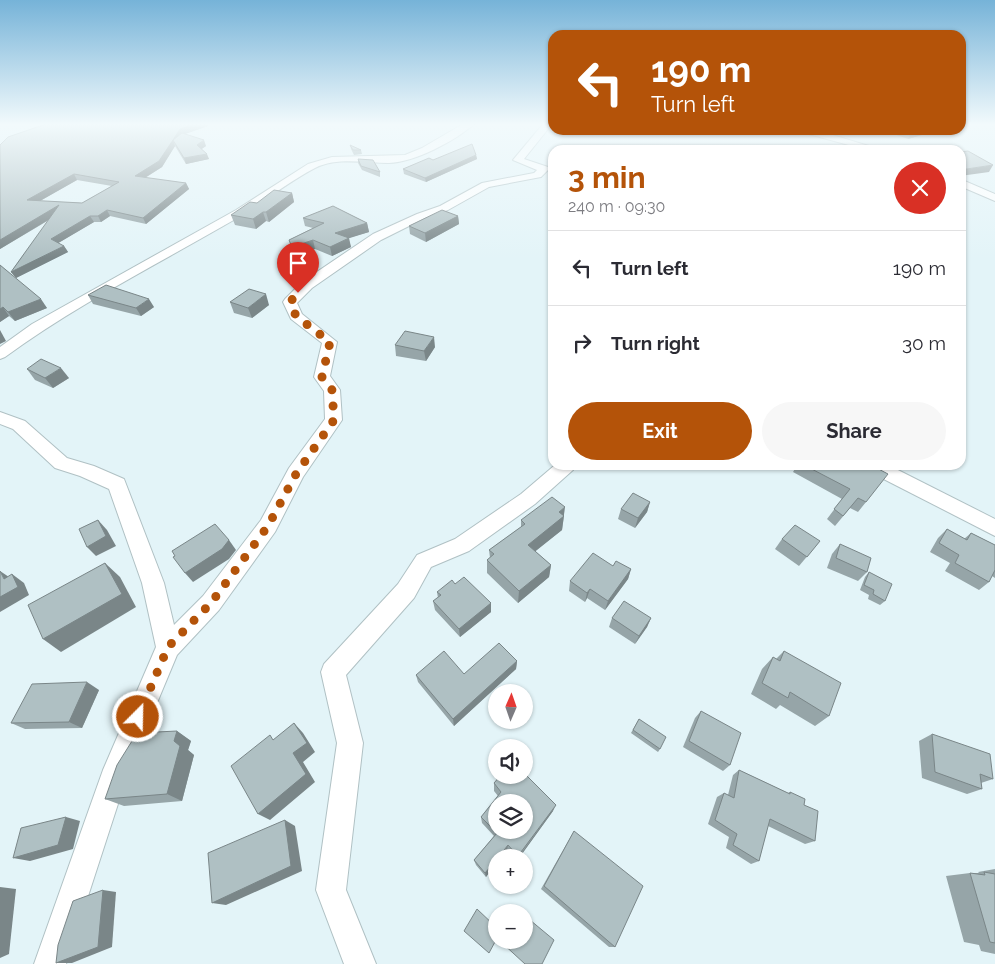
<!DOCTYPE html>
<html lang="en">
<head>
<meta charset="utf-8">
<style>
  :root { --surface:#fff; --page:#f7f7f7; --text:#2b2b33; --muted:#7c7c81; --line:#e1e1e2; --accent:#b45309 }
  body { margin:0; font-family:Raleway,sans-serif; background:var(--page); color:var(--text); height:100vh; display:flex; flex-direction:column; font-size:19px; white-space:nowrap }
  * { box-sizing:border-box; margin:0 }
  p { font-size:16px; color:var(--muted) }
  .icon { flex:none; width:28px; height:28px; fill:none; stroke:currentColor; stroke-width:2; stroke-linecap:round; stroke-linejoin:round }
  .map { position:relative; flex:1; overflow:hidden }
  .details { position:absolute; left:548px; top:145px; width:418px; height:325px; display:flex; flex-direction:column; background:var(--surface); border-radius:15px; box-shadow:0 1px 4px #0004 }
  .details>* { flex:none }
  .top-card { position:absolute; left:548px; top:30px; width:418px; height:105px; border-radius:15px; box-shadow:0 1px 4px #0004; background:#b45309; color:#fff; overflow:hidden }
  .needle { width:32px; rotate:2deg }
  .buttons { position:absolute; left:488px; top:684px; display:grid; gap:10px }
  .buttons a { display:grid; place-items:center; width:45px; height:45px; border-radius:50%; background:var(--surface); box-shadow:0 1px 4px #0004; font-size:25px }
  .pin { position:absolute; display:grid; place-items:center; width:42px; height:42px; color:#fff; margin:-51px -21px; border-radius:50% 50% 50% 0; rotate:-45deg; box-shadow:0 0 5px #0007 }
  .pin .icon { rotate:45deg }
  .me { position:absolute; width:55px; margin:-28px; rotate:23deg; stroke-linejoin:round; filter:drop-shadow(0 0 4px #0008) }
  .turn { display:flex; align-items:center; gap:18px; height:105px; padding:0 20px; font-size:22px }
  .turn .icon { width:65px; height:65px; stroke-width:2.5 }
  .turn b { display:block; font-size:35px; line-height:42px }
  .round { display:grid; place-items:center; flex:none; width:52px; height:52px; border-radius:26px; background:var(--page) }
  .headline { display:flex; align-items:center; justify-content:space-between; height:85px; padding:0 20px }
  h1 { font-size:30px; font-weight:700; line-height:38px; color:var(--accent) }
  .action { display:flex; gap:10px; margin-top:auto; padding:10px 20px }
  .action a { flex:1; height:58px; border-radius:30px; background:var(--accent); color:#fff; font-size:20px; font-weight:700; line-height:58px; text-align:center }
  .action a+a { background:var(--page); color:var(--text) }
  ul { padding:0; list-style:none }
  li { display:flex; align-items:center; gap:15px; height:75px; padding:0 20px; border-top:1px solid var(--line) }
  li div { flex:1 }
  li b { display:block; font-size:19px }
  li em { font-style:normal }
  .map>svg:first-child { display:block }
  .lines { fill:none; stroke-linecap:round; stroke-linejoin:round }
  .minor-casing { stroke:#b0c1c4; stroke-width:2 }
  .minor { fill:#fff; fill-rule:evenodd }
  .wall { fill:#96a5a8; fill-rule:evenodd }
  .shaded-wall { fill:#7a8688 }
  .building { fill:#afc0c3; stroke:#7a8688; fill-rule:evenodd }
  .route { stroke:#b45309; stroke-width:9; stroke-dasharray:0 16.2 }
</style>
</head>
<body>
<div class="map">
<svg width="995" height="964" viewBox="0 0 995 964">
  <rect width="100%" height="100%" fill="#e3f4f8"/>
  <g class="lines">
    <g class="minor-casing">
      <g id="minor">
        <path d="M463,124H474C455,141 415,162 389,163C365,163 337,157 315,168C286,183 260,205 232,221C156,265 76,305 5,357L0,359V347L32,324L236,210L308,164L332,157L405,155L422,148Z"/>
        <path d="M543,124H552L524,159L548,167L549,169L541,177L489,187L448,210L425,218L381,240L312,288L297,303L302,314L337,342L330,376L340,390L342,420L303,477L275,532L219,610L177,655L129,770L66,964H34L103,770L156,647L142,583L109,489L80,476L55,468L13,429L0,424V412L25,421L67,458L94,466L124,479L164,583L174,625L203,596L261,520L289,468L325,419L324,391L314,377L322,343L291,319L283,302L285,299L302,282L373,234L417,214L440,206L482,183L534,173L537,170L513,160Z"/>
        <path d="M794,130H816L882,150H867Z"/>
        <path d="M960,179L995,194V201L960,186Z"/>
        <path d="M555,465H576L573,470L535,504L469,551L431,567L414,598L346,675L363,743L346,890L376,964H344L316,890L337,743L321,672L324,664L398,584L417,555L455,539L521,494Z"/>
        <path d="M863,465H888L995,519V536L866,470Z"/>
      </g>
    </g>
    <use href="#minor" class="minor"/>
  </g>
  <g class="wall">
    <path d="M208,126L185,134L206,146L201,149L209,159L186,164L175,146L162,167L145,178L186,183L189,189L146,224L110,216L101,222H94L58,243L64,246L68,252L16,278L11,272L49,220L0,249V145ZM77,180L112,186L82,203L40,201Z"/>
    <path d="M882,130H939L908,139Z"/>
    <path d="M350,145L361,150L362,154L354,155L351,149Z"/>
    <path d="M476,155L477,159L426,182L404,174L403,169L433,160Z"/>
    <path d="M358,159L380,172V177L362,170L358,163Z"/>
    <path d="M292,193L294,202L269,222L266,221L256,229L235,225L231,215L257,203Z"/>
    <path d="M458,216L459,224L426,242L410,234L409,226Z"/>
    <path d="M303,218L367,223L369,232L348,238L351,247L332,256L315,249L294,255L289,240L313,228L305,226Z"/>
    <path d="M0,265L47,308L15,321L9,316L0,322Z"/>
    <path d="M88,295L154,307L141,316L93,304Z"/>
    <path d="M230,302L269,305L252,318L234,313Z"/>
    <path d="M395,345L435,347L426,361L396,356Z"/>
    <path d="M27,369L69,378L53,388L35,380Z"/>
    <path d="M797,465H849L866,502L858,512L850,508L835,526L827,519L842,499L793,472Z"/>
    <path d="M650,502L647,512L635,528L618,519L621,509Z"/>
    <path d="M564,516L562,530L535,551L551,565L549,577L518,603L487,573V560L490,558L489,550L521,527V520Z"/>
    <path d="M947,529L964,539L971,533L995,545V578L992,576L989,582L979,590L945,571L950,563L930,552L938,538Z"/>
    <path d="M782,539L820,541L799,566L775,549Z"/>
    <path d="M840,544L867,572L858,581L827,568L832,554Z"/>
    <path d="M613,566L631,569L628,579L605,610L587,598L585,602L569,591L570,581Z"/>
    <path d="M869,572L885,601L880,605L868,599L869,595L860,590L865,577Z"/>
    <path d="M455,584L491,603V612L460,637L435,610L433,601L438,598L437,592Z"/>
    <path d="M612,618H651L647,627L635,644L609,627Z"/>
    <path d="M784,651L829,716L815,726L780,705L776,709L751,694L762,669L773,657L776,659Z"/>
    <path d="M517,661L516,669L454,726L418,682L416,675L464,674Z"/>
    <path d="M99,690L82,728L25,729L11,723Z"/>
    <path d="M701,711L730,765L723,771L683,747L695,718Z"/>
    <path d="M639,719L660,749L658,752L631,733Z"/>
    <path d="M177,731L191,741L188,750L194,755L182,801L124,806L105,799Z"/>
    <path d="M932,734L993,779L981,783L982,789L967,794L922,778L919,741Z"/>
    <path d="M739,770L788,793L790,792L804,805L815,841L805,844L768,826L759,861L751,864L726,848L729,837L708,824L717,797L724,793L728,795L733,775Z"/>
    <path d="M494,783L553,811L519,858H514L507,850L501,858H496L486,877L476,865L474,860L494,836L482,823L481,817L498,796L494,791Z"/>
    <path d="M574,831L615,947H609L541,889Z"/>
    <path d="M995,869V954L981,951L979,945L964,942L946,876L970,873H979L978,872Z"/>
  </g>
  <g class="shaded-wall">
    <path d="M195,124H208V126L182,135L173,140L180,129Z"/>
    <path d="M918,130H939L908,139L911,132Z"/>
    <path d="M173,140L175,146L162,167L138,182L135,176Z"/>
    <path d="M204,140L206,146L199,151L197,145Z"/>
    <path d="M207,154L209,159L186,164L184,158Z"/>
    <path d="M476,155L477,159L426,182L425,178Z"/>
    <path d="M993,165L989,172L960,176V170Z"/>
    <path d="M74,174L77,180L31,206L27,200Z"/>
    <path d="M186,183L189,189L146,224L143,218Z"/>
    <path d="M292,193L294,202L269,222L266,212Z"/>
    <path d="M59,205L63,211L0,249V240Z"/>
    <path d="M107,210L110,216L101,222L98,216Z"/>
    <path d="M263,212L266,221L256,229L253,219Z"/>
    <path d="M90,216L94,222L55,245L51,239Z"/>
    <path d="M458,216L459,224L426,242L425,233Z"/>
    <path d="M367,223L369,232L337,242L335,233Z"/>
    <path d="M349,238L351,247L332,256L330,247Z"/>
    <path d="M313,240L315,249L294,255L292,247Z"/>
    <path d="M64,246L68,252L16,278L11,272Z"/>
    <path d="M266,294L269,305L252,318L248,308Z"/>
    <path d="M41,299L47,308L15,321L8,312Z"/>
    <path d="M149,299L154,307L141,316L136,308Z"/>
    <path d="M3,307L9,316L0,322V309Z"/>
    <path d="M0,330L6,341L0,344Z"/>
    <path d="M434,337L435,347L426,361L424,351Z"/>
    <path d="M61,368L69,378L53,388L45,378Z"/>
    <path d="M650,502L647,512L635,528L638,518Z"/>
    <path d="M565,507L562,530L527,558L528,545L559,512Z"/>
    <path d="M98,520L107,530L116,546L96,556L87,547Z"/>
    <path d="M229,540L236,550L229,559L193,582L185,573Z"/>
    <path d="M105,563L120,577L136,607L61,652L43,639Z"/>
    <path d="M551,565L549,577L518,603L519,591Z"/>
    <path d="M631,569L628,579L605,610L608,601Z"/>
    <path d="M0,571L12,579H4Z"/>
    <path d="M12,574L24,583L29,595L0,612V597Z"/>
    <path d="M590,589L587,598L585,602L587,593Z"/>
    <path d="M491,603V612L460,637L459,629Z"/>
    <path d="M651,618L647,627L635,644L639,636Z"/>
    <path d="M517,661L516,669L454,726L453,719Z"/>
    <path d="M87,682L99,690L82,728L69,722Z"/>
    <path d="M294,723L303,733L315,752L303,762L315,782L270,820L258,814L293,753Z"/>
    <path d="M177,731L191,741L188,750L194,755L182,801L167,794L174,741Z"/>
    <path d="M556,805L553,811L519,858H518Z"/>
    <path d="M66,817L80,821L73,849L30,861L13,858Z"/>
    <path d="M285,820L295,826L302,871L226,905L212,903Z"/>
    <path d="M508,845L507,850L501,858H498Z"/>
    <path d="M496,860V864L486,877L485,873Z"/>
    <path d="M0,887L16,889L9,954L0,958Z"/>
    <path d="M103,890L116,892L112,947L72,963H56Z"/>
  </g>
  <g class="building">
    <path d="M46,124H195L180,129L173,140L182,133L204,140L197,145L207,154L184,158L173,140L159,161L135,176L186,183L143,218L107,210L98,216H90L51,239L64,246L11,272L59,205L0,240V145L8,137ZM74,174L119,182L82,203L27,200Z"/>
    <path d="M906,130H918L911,132Z"/>
    <path d="M472,144L476,155L425,178L403,169L429,158L433,160Z"/>
    <path d="M350,145L361,150H353Z"/>
    <path d="M968,151L993,165L960,170V152Z"/>
    <path d="M358,159L373,160L380,172L361,166Z"/>
    <path d="M274,190L292,193L266,212H263L253,219L231,215L250,202L257,203Z"/>
    <path d="M333,206L367,223L335,233L349,238L330,247L313,240L292,247L289,240L324,223L303,218Z"/>
    <path d="M442,210L458,216L425,233L409,226Z"/>
    <path d="M0,265L41,299L8,312L3,307L0,309Z"/>
    <path d="M106,285L149,299L136,308L88,295Z"/>
    <path d="M249,289L266,294L248,308L230,302Z"/>
    <path d="M405,331L434,337L424,351L395,345Z"/>
    <path d="M41,359L61,368L45,378L27,369Z"/>
    <path d="M804,465H849L851,466V465H871L888,474L866,502L858,498L843,516L834,509L850,489Z"/>
    <path d="M633,493L650,502L638,518L621,509Z"/>
    <path d="M552,497L565,507L559,512L564,516L528,545L551,565L519,591L487,560L494,554L489,550L525,524L521,520Z"/>
    <path d="M98,520L106,536L87,547L79,529Z"/>
    <path d="M215,524L229,540L222,549L185,573L173,557L175,556L172,551Z"/>
    <path d="M795,525L820,541L807,557L782,539Z"/>
    <path d="M947,529L967,540L971,533L995,545V570L989,582L955,563L959,555L939,543Z"/>
    <path d="M840,544L871,558L867,572L836,558Z"/>
    <path d="M593,553L613,566L616,561L631,569L608,601L590,589L587,593L570,581Z"/>
    <path d="M105,563L122,594L43,639L28,605Z"/>
    <path d="M0,571L4,579L12,574L18,587L0,597Z"/>
    <path d="M869,572L892,584L885,601L873,594L874,590L864,585Z"/>
    <path d="M464,577L491,603L459,629L433,601L441,595L437,592L452,580L455,584Z"/>
    <path d="M624,601L651,618L639,636L612,618Z"/>
    <path d="M499,643L517,661L453,719L416,675L444,651L464,674Z"/>
    <path d="M784,651L841,683L829,716L790,692L788,698L762,683L773,657L780,661Z"/>
    <path d="M87,682L69,722L11,723L32,684Z"/>
    <path d="M701,711L741,733L730,765L689,741Z"/>
    <path d="M639,719L666,737L660,749L633,730Z"/>
    <path d="M294,723L307,743L293,753L306,774L258,814L231,766L270,735L273,740Z"/>
    <path d="M177,731L174,741L180,746L167,794L105,799L117,765L137,733Z"/>
    <path d="M932,734L990,754L993,779L980,774L982,789L935,772Z"/>
    <path d="M739,770L790,794V792L805,799L804,805L818,811L815,841L770,819L759,861L733,845L737,834L715,820L724,793L734,798Z"/>
    <path d="M524,773L556,805L518,856L508,845L498,858H496V860L485,873L474,860L497,833L481,817L501,792L494,783L501,775H524ZM496,802H524V830H496Z"/>
    <path d="M66,817L58,845L13,858L21,828Z"/>
    <path d="M285,820L291,866L212,903L208,853Z"/>
    <path d="M574,831L643,886L615,947L544,886Z"/>
    <path d="M984,872L995,874V943L990,942L970,873L985,875Z"/>
    <path d="M103,890L98,947L56,963L58,945L73,901Z"/>
    <path d="M477,909L496,927V940L489,953L464,931Z"/>
    <path d="M524,915L554,940L542,964H525L501,942L502,940H524Z"/>
  </g>
  <linearGradient id="sky" x2="0" y2="1"><stop stop-color="#76b3d8"/><stop offset="0.48" stop-color="#f2fafc"/><stop offset="1" stop-color="#f2fafc" stop-opacity="0"/></linearGradient>
  <rect width="995" height="259" fill="url(#sky)"/>
  <g class="lines">
    <path class="route" d="M138,717L168,647L211,603L268,526L296,474L334,420L332,390L322,377L330,342L296,316L290,302L298,293"/>
  </g>
</svg>
<div class="buttons">
<a><svg class="needle" viewBox="-14 -14 28 28"><path d="M0-13l5 13h-10z" fill="#e53935"/><path d="M0 13l5-13h-10z" fill="#7c7c81"/></svg></a>
<a><svg class="icon" aria-label="sound" viewBox="0 0 24 24"><path d="M4 9h4l5-4v14l-5-4H4zM17 9q2 3 0 6"/></svg></a>
<a><svg class="icon" aria-label="layers" viewBox="0 0 24 24"><path d="M12 4l9 5-9 5-9-5zM3 14l9 5 9-5"/></svg></a>
<a>+</a>
<a>−</a>
</div>
<div class="pin" style="left:298px;top:293px;background:#d93025"><svg class="icon" aria-label="arrive" viewBox="0 0 24 24"><path d="M6 21V4h12l-3 4 3 4H6"/></svg></div>
<svg class="me" style="left:138px;top:717px" viewBox="-20 -20 40 40"><circle r="17" fill="#b45309" stroke="#fff" stroke-width="3"/><path d="M0-11L8 9 0 5-8 9z" fill="#fff"/></svg>
<div class="top-card">
<div class="turn"><svg class="icon" aria-label="left" viewBox="0 0 24 24"><path d="M17 20v-9H6M10 6l-5 5 5 5"/></svg><div><b>190 m</b>Turn left</div></div>
</div>
<section class="details">
<div class="headline"><div><h1>3 min</h1><p>240 m · 09:30</p></div><a class="round" style="background:#d93025;color:#fff"><svg class="icon" aria-label="close" viewBox="0 0 24 24"><path d="M6 6l12 12M18 6L6 18"/></svg></a></div>
<ul>
<li><svg class="icon" aria-label="left" viewBox="0 0 24 24"><path d="M17 20v-9H6M10 6l-5 5 5 5"/></svg><div><b>Turn left</b></div><em>190 m</em></li>
<li><svg class="icon" aria-label="right" viewBox="0 0 24 24"><path d="M7 20v-9h11M14 6l5 5-5 5"/></svg><div><b>Turn right</b></div><em>30 m</em></li>
</ul>
<div class="action"><a>Exit</a><a>Share</a></div>
</section>
</div>
</body>
</html>
